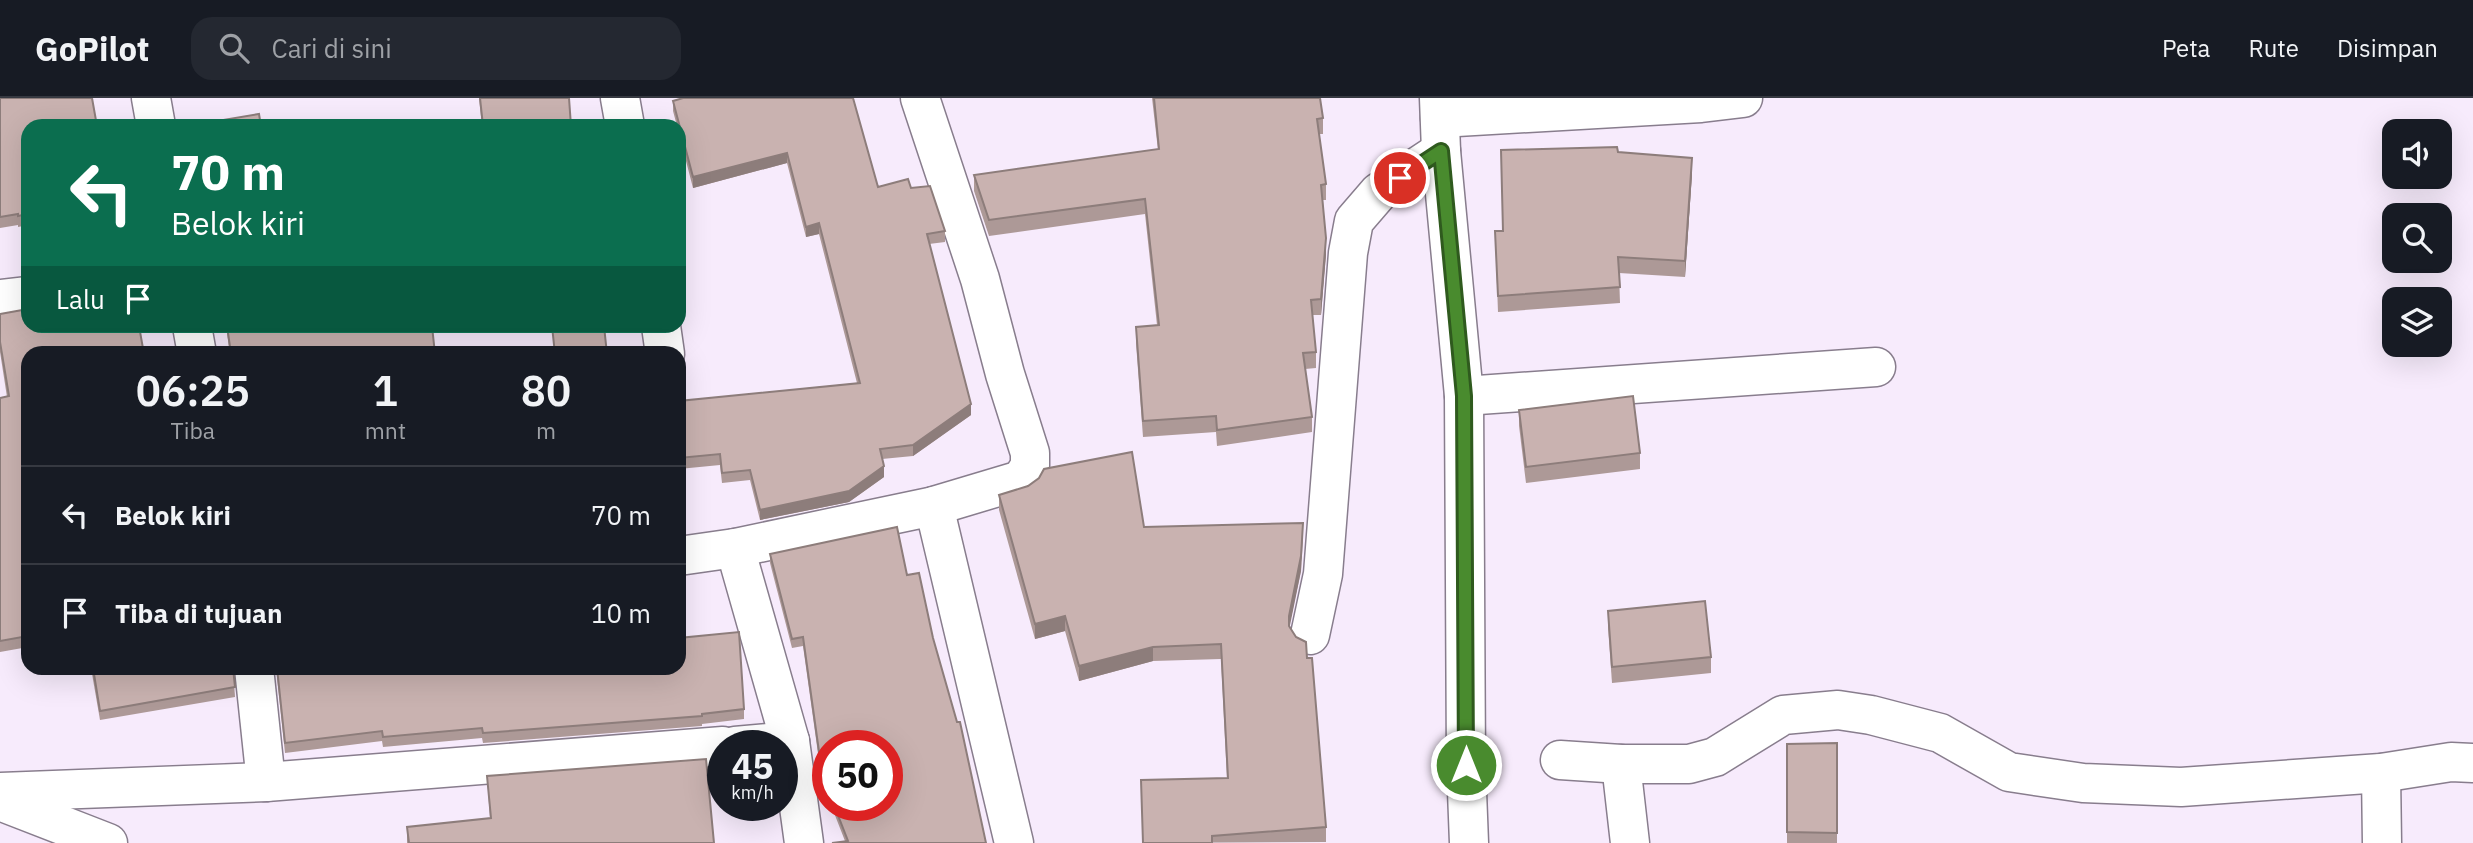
<!DOCTYPE html>
<html lang="id">
<head>
<meta charset="utf-8">
<style>
  :root { --surface:#171b24; --page:#242831; --text:#f1f3f6; --muted:#9ea1a6; --line:#363941 }
  body { margin:0; font-family:"IBM Plex Sans",sans-serif; background:var(--page); color:var(--text); height:100vh; display:flex; flex-direction:column; font-size:26px; white-space:nowrap }
  * { box-sizing:border-box; margin:0 }
  p { font-size:23px; color:var(--muted) }
  .icon { flex:none; width:38px; height:38px; fill:none; stroke:currentColor; stroke-width:2; stroke-linecap:round; stroke-linejoin:round }
  .map { position:relative; flex:1; overflow:hidden }
  .drawer { position:absolute; left:21px; top:248px; width:665px; height:329px; display:flex; flex-direction:column; background:var(--surface); border-radius:21px; box-shadow:0 7px 28px #0002 }
  .drawer>* { flex:none }
  .top-card { position:absolute; left:21px; top:21px; width:665px; height:214px; border-radius:21px; box-shadow:0 7px 28px #0002; background:#0b6e4f; color:#fff; overflow:hidden }
  .controls { position:absolute; left:2382px; top:21px; display:grid; gap:14px }
  .controls a { display:grid; place-items:center; width:70px; height:70px; border-radius:14px; background:var(--surface); box-shadow:0 7px 28px #0002; font-size:35px }
  .speed { position:absolute; left:707px; top:632px; display:flex; gap:14px; font-size:35px; font-weight:700; text-align:center }
  .speed>* { display:grid; place-content:center; width:91px; height:91px; border-radius:50%; background:var(--surface); box-shadow:0 7px 28px #0002; line-height:1 }
  .speed small { font-size:18px; font-weight:400 }
  .speed .limit { border:10px solid #d22; background:#fff; color:#111 }
  .pin { position:absolute; display:grid; place-items:center; width:60px; height:60px; color:#fff; margin:-30px; border:4px solid #fff; border-radius:50%; box-shadow:0 2px 7px #0007 }
  .me { position:absolute; width:77px; margin:-38px; rotate:0deg; stroke-linejoin:round; filter:drop-shadow(0 0 5px #0008) }
  .turn { display:flex; align-items:center; gap:24px; height:147px; padding:0 35px; font-size:32px }
  .turn .icon { width:91px; height:91px; stroke-width:2.5 }
  .turn b { display:block; font-size:49px; line-height:60px }
  .then { display:flex; align-items:center; height:66px; padding:0 35px; background:#0003; gap:14px; font-size:26px }
  .eta { display:flex; justify-content:space-evenly; align-items:center; height:119px; text-align:center }
  .eta b { font-size:42px; font-weight:600; line-height:49px }
  ul { padding:0; list-style:none }
  li { display:flex; align-items:center; gap:21px; height:98px; padding:0 35px; border-top:2px solid var(--line) }
  li div { flex:1 }
  li b { display:block; font-size:26px }
  li em { font-style:normal }
  header { display:flex; align-items:center; gap:42px; box-sizing:border-box; height:98px; padding:0 35px; background:var(--surface); border-bottom:2px solid var(--line) }
  header strong { font-size:33px }
  nav { display:flex; gap:38px; margin-inline-start:auto; font-size:24px }
  .search { width:490px; height:63px; background:var(--page); display:flex; align-items:center; gap:18px; box-sizing:border-box; padding:0 24px; border-radius:21px; color:var(--muted); font-size:26px }
  .map>svg:first-child { display:block }
  .lines { fill:none; stroke-linecap:round; stroke-linejoin:round }
  .minor-casing { stroke:#887d8d; stroke-width:41 }
  .major-casing { stroke:#887d8d; stroke-width:41 }
  .minor { stroke:#fff; stroke-width:38 }
  .major { stroke:#fff; stroke-width:38 }
  .wall { fill:#ad9997 }
  .shaded-wall { fill:#8d7d7b }
  .building { fill:#c9b2b0; stroke:#8d7d7b; stroke-width:2 }
  .route-casing { stroke:#2f5a1e; stroke-width:18 }
  .route { stroke:#498b2e; stroke-width:12 }
</style>
</head>
<body>
<header>
<strong>GoPilot</strong>
<div class="search"><svg class="icon" aria-label="search" viewBox="0 0 24 24"><circle cx="10" cy="10" r="6"/><path d="M15 15l6 6"/></svg>Cari di sini</div>
<nav><a>Peta</a><a>Rute</a><a>Disimpan</a></nav>
</header>
<div class="map">
<svg width="2473" height="745" viewBox="0 0 2473 745">
  <rect width="100%" height="100%" fill="#f7ebfc"/>
  <g class="lines">
    <g class="minor-casing">
      <g id="minor">
        <path d="M151,0L156,28"/>
        <path d="M620,0L625,28"/>
        <path d="M920,0L980,181L1005,276L1030,355V368L1021,382L934,408"/>
        <path d="M1440,20L1701,5L1743,0"/>
        <path d="M0,201L28,198"/>
        <path d="M192,228L197,256"/>
        <path d="M661,228L665,256"/>
        <path d="M1464,298L1876,269"/>
        <path d="M735,450L790,643L804,745"/>
        <path d="M679,458L735,450L934,408L1014,745"/>
        <path d="M1310,537L1323,476L1348,155L1354,123L1379,94L1441,53"/>
        <path d="M254,570L266,684"/>
        <path d="M735,648L790,643"/>
        <path d="M1560,662L1621,666H1689L1715,659L1783,617L1838,612L1871,617L1940,635L2009,674L2083,685L2181,689L2381,675L2451,664L2473,665"/>
        <path d="M1621,666L1630,745"/>
        <path d="M2381,675L2382,745"/>
        <path d="M0,694L266,684L723,648"/>
        <path d="M0,703L108,745"/>
      </g>
    </g>
    <g class="major-casing">
      <path id="major" d="M1439,0L1441,53L1464,298L1466,667L1469,745"/>
    </g>
    <use href="#minor" class="minor"/>
    <use href="#major" class="major"/>
  </g>
  <g class="wall">
    <path d="M0,0L28,28V127L18,129V127L0,130Z"/>
    <path d="M479,0H569L571,28H482Z"/>
    <path d="M1152,0H1320L1323,20V36H1319L1326,86V102H1323L1326,156L1321,217H1312L1316,254V270L1305,271L1312,319V334L1217,348L1216,334L1143,339L1136,245V229L1157,227L1145,116L989,138L974,93V77L1158,52Z"/>
    <path d="M673,3L878,89L911,90L945,133V144L929,146L971,317L913,358L882,361L884,379L849,404L760,422L750,382L722,385L720,367L679,371V303L857,285L819,136L806,139L787,65L693,90L679,36V28H677L673,13Z"/>
    <path d="M1618,54L1692,76L1685,179L1619,175L1620,205L1498,214L1495,133H1503Z"/>
    <path d="M0,216L28,256V549L0,554V300L7,299L0,254Z"/>
    <path d="M226,228H432L435,256H230Z"/>
    <path d="M1519,312L1640,355V371L1526,385L1519,328Z"/>
    <path d="M999,397L1144,429L1303,440L1301,473L1289,529L1307,560L1326,729V744L1142,745L1227,681L1221,561L1153,563L1079,583L1065,533L1035,541L999,412Z"/>
    <path d="M770,456L907,477L933,540L986,745L845,743L831,707H887L828,648V699L822,684L803,548L792,550L770,465Z"/>
    <path d="M1608,513L1711,559V575L1612,585L1608,529Z"/>
    <path d="M91,570H233L235,599L100,622Z"/>
    <path d="M276,570H679L744,611V621L702,626V628L483,645L482,640L383,649L382,643L285,655Z"/>
    <path d="M1837,645V745H1787V646Z"/>
    <path d="M487,678L714,745H407V729L490,721Z"/>
  </g>
  <g class="shaded-wall">
    <path d="M787,55V65L693,90V79Z"/>
    <path d="M1692,60V76L1685,179V163Z"/>
    <path d="M819,125V136L806,139V129Z"/>
    <path d="M1326,140V156L1321,217V201Z"/>
    <path d="M971,306V317L913,358V347Z"/>
    <path d="M884,368V379L849,404L760,422V412Z"/>
    <path d="M1303,425L1301,473L1289,532V518Z"/>
    <path d="M1065,518V533L1035,541V526Z"/>
    <path d="M1153,549V563L1079,583V568Z"/>
  </g>
  <g class="building">
    <path d="M0,0H92L97,28H28V116L18,118V116L0,119Z"/>
    <path d="M480,0H569L571,28H483Z"/>
    <path d="M683,0H853L878,89L908,81L911,90L930,88L945,133L927,136L971,306L913,347L880,351L884,368L849,393L760,412L750,372L722,375L720,356L679,360V303L860,285L819,125L806,129L787,55L693,79L673,3Z"/>
    <path d="M1154,0H1320L1323,20L1317,21L1326,86L1321,87L1326,140L1321,201L1311,202L1316,254L1303,255L1312,319L1217,332L1216,318L1143,323L1136,229L1159,227L1145,101L989,122L974,77L1159,51Z"/>
    <path d="M259,16L261,28H193V27Z"/>
    <path d="M1617,49L1618,54L1692,60L1685,163L1618,159L1620,189L1498,198L1495,133H1503L1501,52Z"/>
    <path d="M28,211V228H139L144,256H28V538L0,543V300L9,298L0,244V216Z"/>
    <path d="M227,228H432L435,256H231Z"/>
    <path d="M552,228H604L607,256H555Z"/>
    <path d="M1633,298L1640,355L1526,369L1519,312Z"/>
    <path d="M1132,354L1144,429L1303,425L1301,458L1289,518V528L1296,539L1306,544L1307,560H1312L1326,729L1212,738V745H1143L1141,682L1228,680L1221,546L1153,549L1079,568L1065,518L1035,526L999,397L1028,388L1039,380L1044,371Z"/>
    <path d="M897,429L907,477L919,475L933,540L957,624H960L986,745H832L848,743L834,707H887V648H828V690L822,675L803,539L792,541L770,456Z"/>
    <path d="M1705,503L1711,559L1612,569L1608,513Z"/>
    <path d="M739,534L744,611L702,616V618L483,635L482,630L383,639L382,633L285,645L277,570H679V540Z"/>
    <path d="M93,570H233L235,589L100,613Z"/>
    <path d="M1837,645V735L1787,734V646Z"/>
    <path d="M706,661L714,745H409L407,729L491,720L487,678Z"/>
  </g>
  <g class="lines">
    <g class="route-casing">
      <path id="route" d="M1400,80L1441,53L1464,298L1466,667"/>
    </g>
    <use href="#route" class="route"/>
  </g>
</svg>
<div class="controls">
<a><svg class="icon" aria-label="sound" viewBox="0 0 24 24"><path d="M4 9h4l5-4v14l-5-4H4zM17 9q2 3 0 6"/></svg></a>
<a><svg class="icon" aria-label="search" viewBox="0 0 24 24"><circle cx="10" cy="10" r="6"/><path d="M15 15l6 6"/></svg></a>
<a><svg class="icon" aria-label="layers" viewBox="0 0 24 24"><path d="M12 4l9 5-9 5-9-5zM3 14l9 5 9-5"/></svg></a>
</div>
<div class="speed"><div>45<small>km/h</small></div><div class="limit">50</div></div>
<div class="pin" style="left:1400px;top:80px;background:#d93025"><svg class="icon" aria-label="arrive" viewBox="0 0 24 24"><path d="M6 21V4h12l-3 4 3 4H6"/></svg></div>
<svg class="me" style="left:1466px;top:667px" viewBox="-20 -20 40 40"><circle r="17" fill="#498b2e" stroke="#fff" stroke-width="3"/><path d="M0-11L8 9 0 5-8 9z" fill="#fff"/></svg>
<div class="top-card">
<div class="turn"><svg class="icon" aria-label="left" viewBox="0 0 24 24"><path d="M17 20v-9H6M10 6l-5 5 5 5"/></svg><div><b>70 m</b>Belok kiri</div></div>
<div class="then">Lalu<svg class="icon" aria-label="arrive" viewBox="0 0 24 24"><path d="M6 21V4h12l-3 4 3 4H6"/></svg></div>
</div>
<section class="drawer">
<div class="eta">
<div><b>06:25</b><p>Tiba</p></div>
<div><b>1</b><p>mnt</p></div>
<div><b>80</b><p>m</p></div>
</div>
<ul>
<li><svg class="icon" aria-label="left" viewBox="0 0 24 24"><path d="M17 20v-9H6M10 6l-5 5 5 5"/></svg><div><b>Belok kiri</b></div><em>70 m</em></li>
<li><svg class="icon" aria-label="arrive" viewBox="0 0 24 24"><path d="M6 21V4h12l-3 4 3 4H6"/></svg><div><b>Tiba di tujuan</b></div><em>10 m</em></li>
</ul>
</section>
</div>
</body>
</html>
